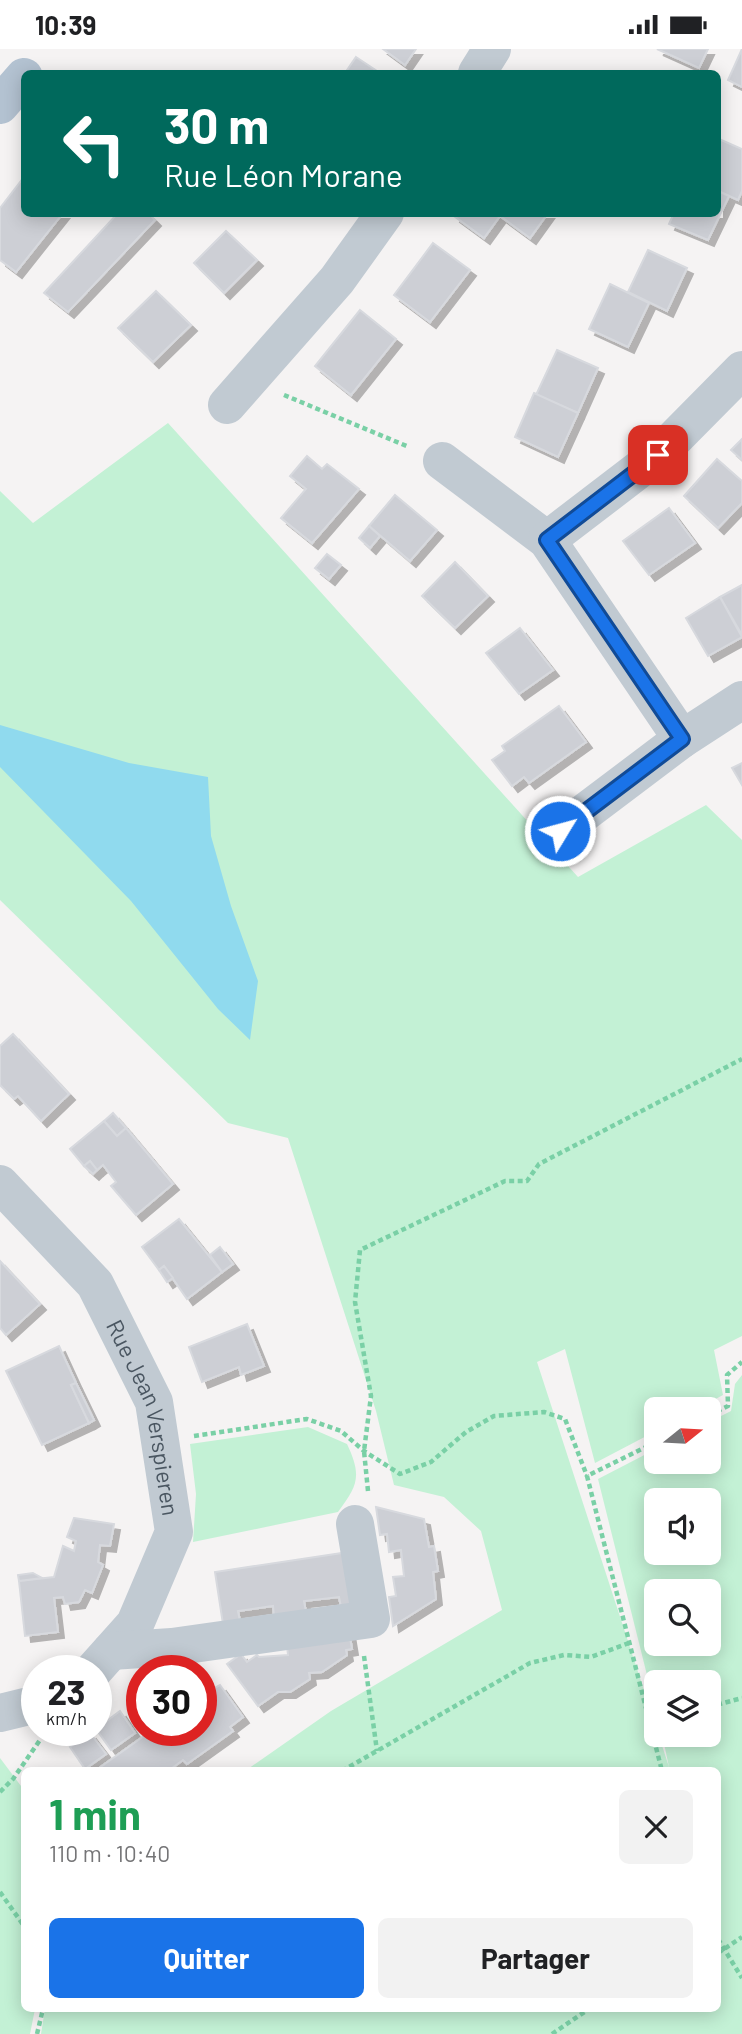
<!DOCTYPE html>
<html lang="fr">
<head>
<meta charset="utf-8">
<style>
  :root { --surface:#fff; --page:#f2f2f2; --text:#202124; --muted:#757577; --accent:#1a73e8 }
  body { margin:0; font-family:Barlow,sans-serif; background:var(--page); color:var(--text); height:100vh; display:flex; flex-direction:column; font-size:26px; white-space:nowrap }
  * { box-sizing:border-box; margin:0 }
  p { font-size:23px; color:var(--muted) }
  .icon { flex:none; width:38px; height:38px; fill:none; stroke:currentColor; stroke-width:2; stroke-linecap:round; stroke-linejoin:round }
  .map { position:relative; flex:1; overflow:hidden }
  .details { position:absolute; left:21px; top:1718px; width:700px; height:245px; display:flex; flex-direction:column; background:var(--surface); border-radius:10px; box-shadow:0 4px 18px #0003 }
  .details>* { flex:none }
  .hud { position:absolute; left:21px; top:21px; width:700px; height:147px; border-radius:10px; box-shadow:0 4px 18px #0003; background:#00695c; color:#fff; overflow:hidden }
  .needle { width:46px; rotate:72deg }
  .controls { position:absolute; left:644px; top:1348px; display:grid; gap:14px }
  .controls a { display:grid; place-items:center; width:77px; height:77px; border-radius:10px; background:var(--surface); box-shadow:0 4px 18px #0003; font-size:35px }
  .speed { position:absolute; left:21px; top:1606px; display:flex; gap:14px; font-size:35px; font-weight:700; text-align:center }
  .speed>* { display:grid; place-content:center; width:91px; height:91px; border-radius:50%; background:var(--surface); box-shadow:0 4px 18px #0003; line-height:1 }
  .speed small { font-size:18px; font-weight:400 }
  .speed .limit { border:10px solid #d22; background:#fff; color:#111 }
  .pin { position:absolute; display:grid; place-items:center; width:60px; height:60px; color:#fff; margin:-30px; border-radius:14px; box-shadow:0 4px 10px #0006 }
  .me { position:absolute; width:77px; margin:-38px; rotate:53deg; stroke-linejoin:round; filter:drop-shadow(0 0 5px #0008) }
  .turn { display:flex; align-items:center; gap:24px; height:147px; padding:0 28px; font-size:32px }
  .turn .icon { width:91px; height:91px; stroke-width:2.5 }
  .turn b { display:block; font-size:49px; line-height:60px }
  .round { display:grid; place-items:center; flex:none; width:74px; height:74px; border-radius:10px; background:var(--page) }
  .overview { display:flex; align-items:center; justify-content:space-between; height:119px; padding:0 28px }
  h1 { font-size:42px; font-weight:700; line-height:52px; color:#1e9e55 }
  .action { display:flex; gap:14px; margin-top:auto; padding:14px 28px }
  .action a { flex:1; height:80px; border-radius:10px; background:var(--accent); color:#fff; font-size:28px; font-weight:700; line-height:80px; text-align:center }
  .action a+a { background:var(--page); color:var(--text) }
  .status { display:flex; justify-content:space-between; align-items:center; height:49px; padding:0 35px; background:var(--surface); direction:ltr }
  .status svg { height:19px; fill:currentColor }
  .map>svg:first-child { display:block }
  .green { fill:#c3f1d5; fill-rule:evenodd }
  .water { fill:#90daee }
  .building { fill:#cdcfd5; stroke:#d7d9de; stroke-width:2; filter:url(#shadow) }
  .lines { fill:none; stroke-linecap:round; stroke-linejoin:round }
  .path { stroke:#7ad0a6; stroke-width:4.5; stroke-dasharray:5 3.5; stroke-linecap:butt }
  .minor { stroke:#c1cad2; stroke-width:38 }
  .major { stroke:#b3c2d1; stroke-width:38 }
  .route-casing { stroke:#114b97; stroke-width:18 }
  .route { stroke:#1a73e8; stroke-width:12 }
  .labels { text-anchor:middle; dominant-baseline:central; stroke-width:6; stroke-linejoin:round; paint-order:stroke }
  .street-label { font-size:23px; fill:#4a5661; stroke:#fff }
</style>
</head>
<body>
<div class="status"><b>10:39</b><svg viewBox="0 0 49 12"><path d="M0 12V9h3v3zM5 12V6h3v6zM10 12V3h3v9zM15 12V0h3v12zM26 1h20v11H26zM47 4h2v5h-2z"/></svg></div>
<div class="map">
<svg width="742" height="1985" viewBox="0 0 742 1985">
  <defs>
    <filter id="shadow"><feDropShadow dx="6" dy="6" stdDeviation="0" flood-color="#0004"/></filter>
  </defs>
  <rect width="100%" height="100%" fill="#f5f3f3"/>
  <g class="green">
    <path d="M168,374L578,828L706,756L742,791V1287L714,1301L723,1346L697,1360H656V1382L595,1414L565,1300L537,1313L669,1718L662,1685H709V1633H656V1662L598,1430L656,1400V1412H709V1373L731,1362L735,1335L742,1326V1985H41L45,1960H718V1722H245L331,1662L502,1561L481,1482L444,1448L394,1436L376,1362L288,1089L228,1074L0,851V442L33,474ZM656,1451H709V1503H656ZM656,1542H709V1594H656Z"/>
    <path d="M308,1378L347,1395C362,1427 358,1436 338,1463L193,1493L196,1445L190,1395Z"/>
    <path d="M0,1709L24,1741V1960H35L30,1985H0Z"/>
  </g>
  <path class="water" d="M0,676L129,714L208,728L211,787L231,857L258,932L250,991L218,960L131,852L0,718Z"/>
  <g class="building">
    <path d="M383,0H416L405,16Z"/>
    <path d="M657,0H708L699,19Z"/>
    <path d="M742,0V38L728,31Z"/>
    <path d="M356,8L380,24H345Z"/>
    <path d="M719,90L742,100V142L738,151L718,142Z"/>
    <path d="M24,128V164H63L16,223L0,211V159Z"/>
    <path d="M718,142L729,147L708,191L669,175L674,164H718Z"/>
    <path d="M118,164H148L155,171L68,263L44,244Z"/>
    <path d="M455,164H548L530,189L500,167L484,189L454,167Z"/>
    <path d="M226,182L257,211L224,244L194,214Z"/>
    <path d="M433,194L470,221L430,273L394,246Z"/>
    <path d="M648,201L687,219L667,262L628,243Z"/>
    <path d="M610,235L649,254L628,298L589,280Z"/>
    <path d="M156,242L191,276L153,313L118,279Z"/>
    <path d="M360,261L396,290L351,346L315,317Z"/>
    <path d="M557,301L598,319L578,364L536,346Z"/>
    <path d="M534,344L578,364L558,408L515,388Z"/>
    <path d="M742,390V411L731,401Z"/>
    <path d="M307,407L322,420L327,415L359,440L312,494L281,469L306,440L290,427Z"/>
    <path d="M717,410L742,432V454L718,479L684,447Z"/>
    <path d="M395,446L437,481L410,512L369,477Z"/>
    <path d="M669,459L695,494L649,526L623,492Z"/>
    <path d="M369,477L380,487L370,499L359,489Z"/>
    <path d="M327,505L341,516L329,530L315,519Z"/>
    <path d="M455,513L488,547L455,579L422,547Z"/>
    <path d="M742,536V586L720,548Z"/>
    <path d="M720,548L742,588L708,607L686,569Z"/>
    <path d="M520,579L553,621L519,645L486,604Z"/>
    <path d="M559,657L586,693L529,734L524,728L512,737L492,711L505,702L502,697Z"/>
    <path d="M742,714V736L732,719Z"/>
    <path d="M13,985L69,1045L41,1072L18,1047L14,1050L0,1036V997Z"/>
    <path d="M113,1064L126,1079L117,1087L104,1072Z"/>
    <path d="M104,1072L117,1087L126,1079L173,1135L136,1166L111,1137L116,1133L103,1116L97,1121L90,1112L84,1117L70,1100Z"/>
    <path d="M90,1112L97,1121L93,1125L84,1117Z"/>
    <path d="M179,1170L222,1223L187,1250L164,1217L159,1221L142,1198Z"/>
    <path d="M220,1198L233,1215L222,1223L210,1206Z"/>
    <path d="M0,1212L40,1255L6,1286L0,1279Z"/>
    <path d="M164,1217L173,1229L167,1233L159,1221Z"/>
    <path d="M247,1275L264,1317L241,1326L239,1318L202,1333L189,1298Z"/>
    <path d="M59,1297L76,1334L71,1336L89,1374L42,1396L6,1322Z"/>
    <path d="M76,1334L94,1371L89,1374L71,1336Z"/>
    <path d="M376,1458L424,1470L429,1498L434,1497L438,1522L433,1523L436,1550L393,1577L389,1548L396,1547L393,1528L404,1527L401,1501L389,1503L387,1485L380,1486Z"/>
    <path d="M74,1469L114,1475L110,1497L100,1496L98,1513L103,1516L92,1544L85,1541L79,1553L65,1555L63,1548L54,1549L58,1583L25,1587L19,1532L54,1528L63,1497L74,1502L76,1492L67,1488Z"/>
    <path d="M349,1503L357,1555L341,1558L339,1548L304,1552L306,1563L274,1568L273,1557L238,1562L240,1572L223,1575L215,1523Z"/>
    <path d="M33,1524L42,1529L19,1532L18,1526Z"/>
    <path d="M349,1582L352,1600L346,1601L347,1606L322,1623L309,1624L310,1630L290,1643H278L258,1657L227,1615L241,1605L247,1613L257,1606L259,1608L288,1606L287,1597Z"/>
    <path d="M189,1612L196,1622H176Z"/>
    <path d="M220,1636L243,1668L230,1678L233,1682L187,1715L183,1711L168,1722H95L151,1682H201V1646Z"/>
    <path d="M120,1662L135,1684L111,1701L96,1680Z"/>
    <path d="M90,1684L106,1705L85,1720L70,1698Z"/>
  </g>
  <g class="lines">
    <g class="path">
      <path d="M284,346L409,398"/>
      <path d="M709,1366L728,1357L727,1326L742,1313"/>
      <path d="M194,1387L307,1370L341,1382L364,1402L400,1425L431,1413L466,1383L494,1367L544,1363L565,1370L587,1427"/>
      <path d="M656,1393L587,1427L662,1722"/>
      <path d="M368,1442L364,1402L371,1347L355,1253L360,1201L505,1132H527L539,1115L742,1010"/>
      <path d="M364,1607L377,1702"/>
      <path d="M709,1658L742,1649"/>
      <path d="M342,1722L530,1614L564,1606L591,1608L629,1594"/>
      <path d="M0,1743L13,1730L40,1691"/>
      <path d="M0,1843L24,1877"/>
      <path d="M718,1890L742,1929"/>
      <path d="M718,1904L742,1888"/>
      <path d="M37,1985L43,1960"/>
      <path d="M552,1985L589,1960"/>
    </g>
    <g class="minor">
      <path d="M477,24L492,0"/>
      <path d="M227,356L337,231L385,164"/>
      <path d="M442,412L547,491L682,690"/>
      <path d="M547,491L658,406L742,321"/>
      <path d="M560,782L682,690L742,651"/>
      <path id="s1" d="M0,1135L95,1235L154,1353L174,1483L135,1575L93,1622"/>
      <path d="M111,1602L172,1598L371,1570L355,1475"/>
      <path d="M0,1664L37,1655"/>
    </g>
    <path class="major" d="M0,56L24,28"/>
  </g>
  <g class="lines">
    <g class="route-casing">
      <path id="route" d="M560,782L682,690L547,491L658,406"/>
    </g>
    <use href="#route" class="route"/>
  </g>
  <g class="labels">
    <g class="street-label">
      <text stroke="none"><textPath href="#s1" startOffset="282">Rue Jean Verspieren</textPath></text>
    </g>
  </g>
</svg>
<div class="controls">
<a><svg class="needle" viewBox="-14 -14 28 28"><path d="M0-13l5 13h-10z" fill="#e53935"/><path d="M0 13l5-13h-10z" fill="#757577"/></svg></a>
<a><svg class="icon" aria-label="sound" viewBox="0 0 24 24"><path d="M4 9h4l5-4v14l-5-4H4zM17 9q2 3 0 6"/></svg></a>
<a><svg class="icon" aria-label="search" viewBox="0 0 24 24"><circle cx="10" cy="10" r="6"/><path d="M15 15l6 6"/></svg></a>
<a><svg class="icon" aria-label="layers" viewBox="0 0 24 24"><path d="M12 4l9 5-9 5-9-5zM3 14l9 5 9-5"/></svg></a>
</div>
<div class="speed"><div>23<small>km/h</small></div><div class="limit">30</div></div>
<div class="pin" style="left:658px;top:406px;background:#d93025"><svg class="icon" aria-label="arrive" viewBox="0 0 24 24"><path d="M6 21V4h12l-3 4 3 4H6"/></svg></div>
<svg class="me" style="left:560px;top:782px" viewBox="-20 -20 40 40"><circle r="17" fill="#1a73e8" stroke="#fff" stroke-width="3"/><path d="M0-11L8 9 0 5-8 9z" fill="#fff"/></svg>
<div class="hud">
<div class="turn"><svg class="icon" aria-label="left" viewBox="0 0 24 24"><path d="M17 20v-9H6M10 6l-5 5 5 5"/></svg><div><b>30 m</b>Rue Léon Morane</div></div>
</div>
<section class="details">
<div class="overview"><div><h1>1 min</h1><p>110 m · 10:40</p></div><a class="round"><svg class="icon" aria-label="close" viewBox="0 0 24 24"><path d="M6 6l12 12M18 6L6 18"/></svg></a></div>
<div class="action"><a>Quitter</a><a>Partager</a></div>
</section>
</div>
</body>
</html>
